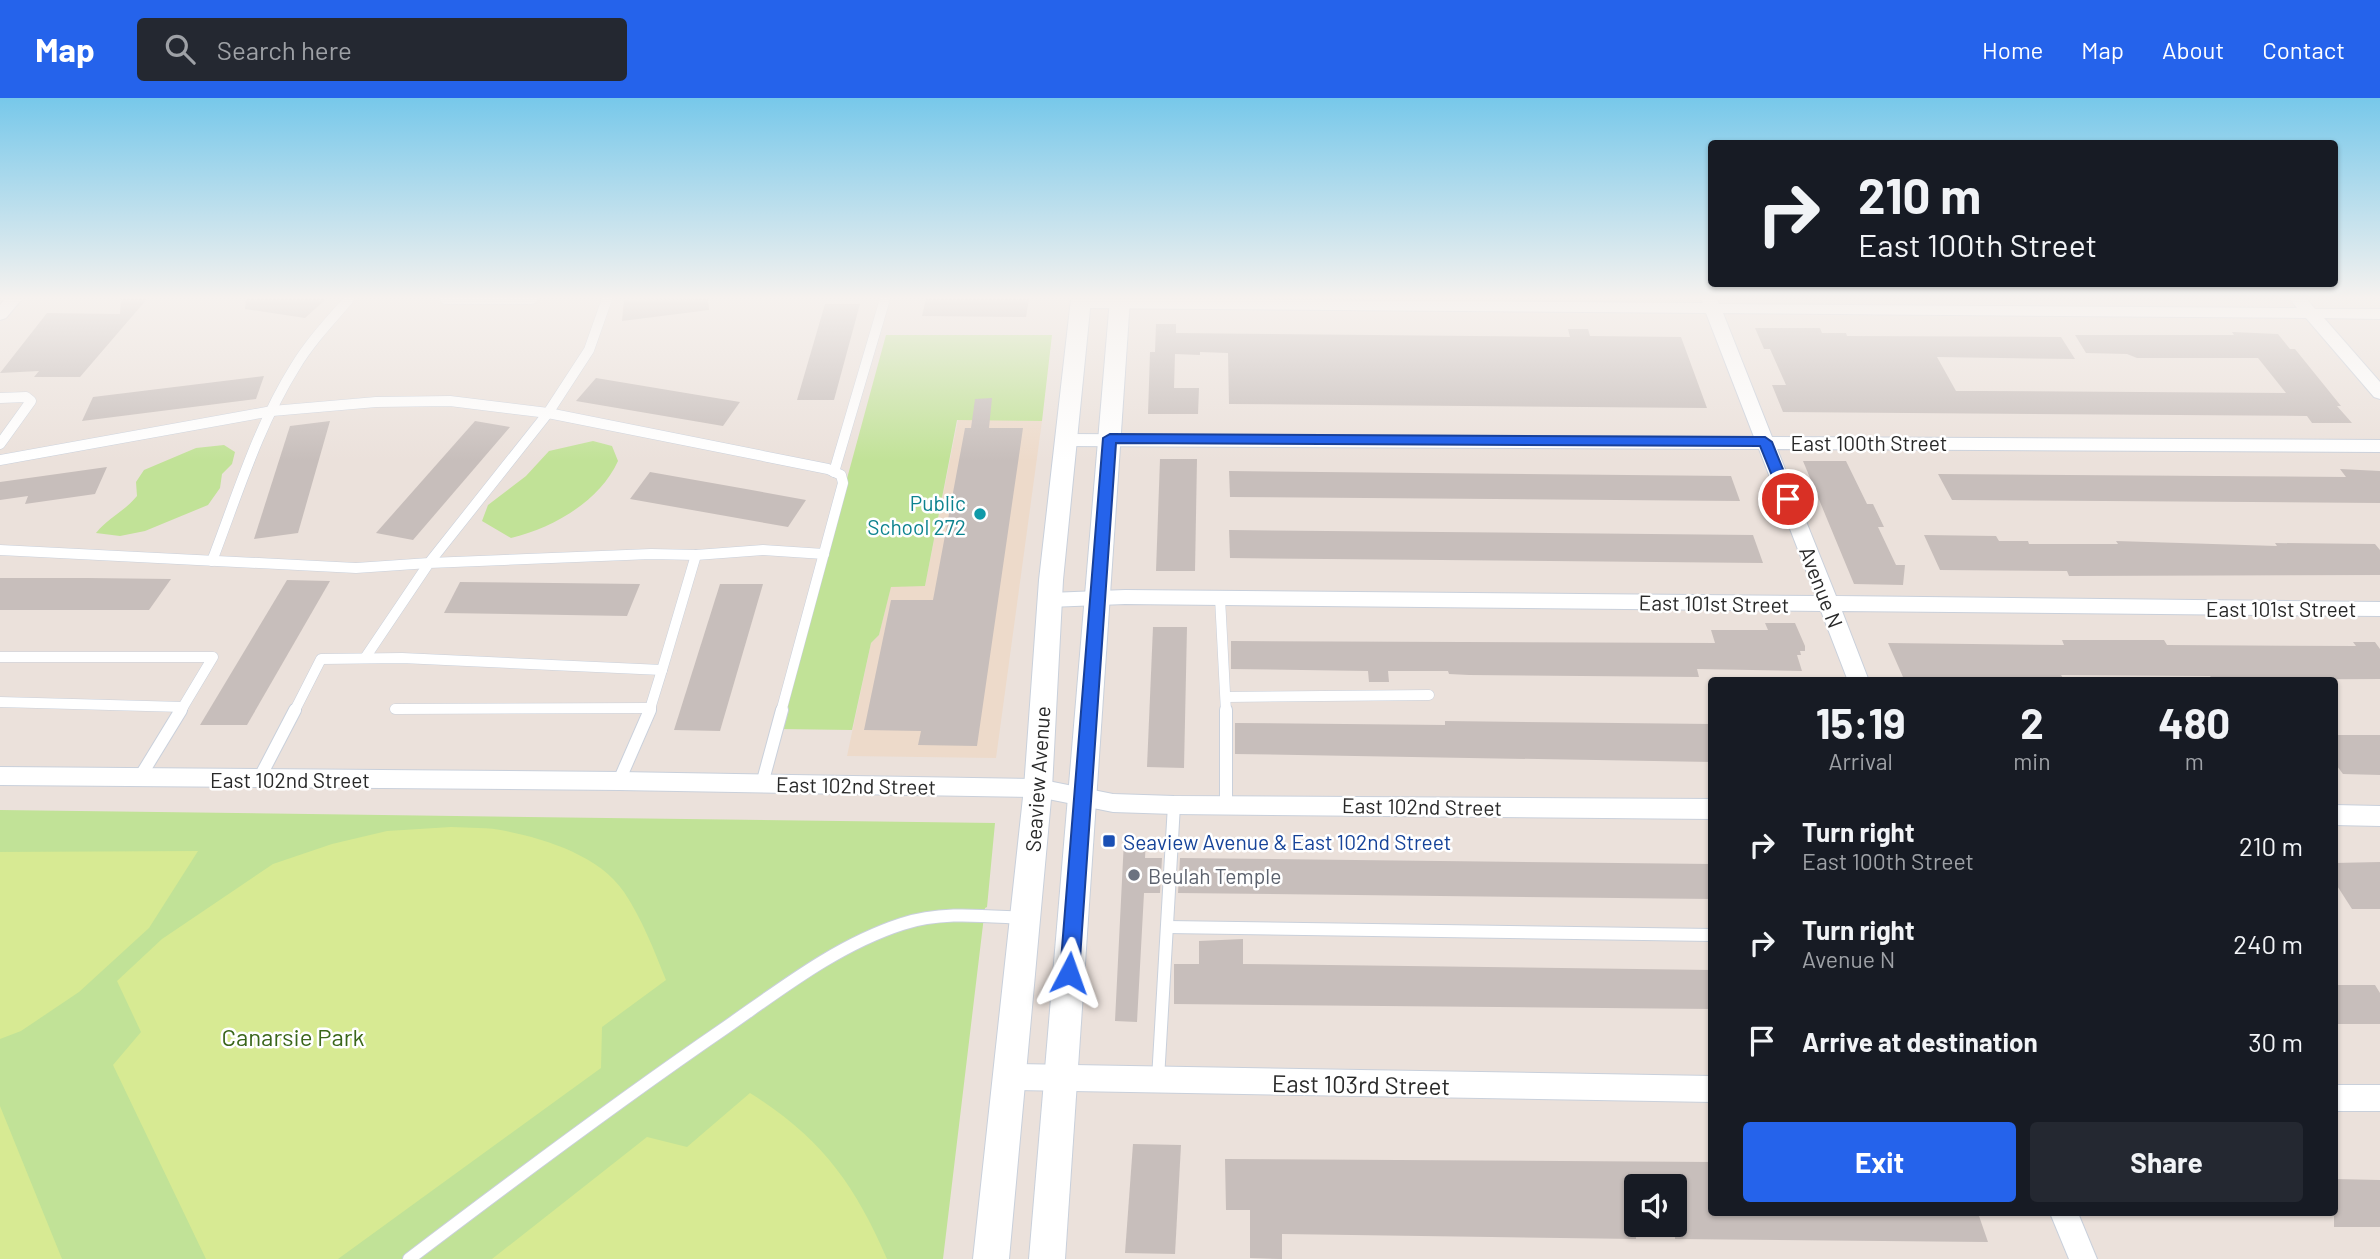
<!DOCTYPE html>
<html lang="en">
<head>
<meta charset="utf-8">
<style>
  :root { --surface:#171b24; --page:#242831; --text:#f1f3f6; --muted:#9ea1a6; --accent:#2563eb }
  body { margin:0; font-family:Barlow,sans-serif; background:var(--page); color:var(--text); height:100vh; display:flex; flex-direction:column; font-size:26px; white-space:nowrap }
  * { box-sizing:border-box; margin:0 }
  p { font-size:23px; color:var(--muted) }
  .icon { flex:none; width:38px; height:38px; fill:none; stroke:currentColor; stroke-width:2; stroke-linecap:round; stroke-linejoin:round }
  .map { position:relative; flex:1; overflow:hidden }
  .drawer { position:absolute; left:1708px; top:579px; width:630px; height:539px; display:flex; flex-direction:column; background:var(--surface); border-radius:7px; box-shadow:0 2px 5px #0004 }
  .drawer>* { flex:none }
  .banner { position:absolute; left:1708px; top:42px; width:630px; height:147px; border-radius:7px; box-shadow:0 2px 5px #0004; background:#171b24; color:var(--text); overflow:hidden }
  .fabs { position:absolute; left:1624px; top:1076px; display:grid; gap:14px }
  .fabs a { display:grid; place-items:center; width:63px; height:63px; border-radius:7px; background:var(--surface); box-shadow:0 2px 5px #0004; font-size:35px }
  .pin { position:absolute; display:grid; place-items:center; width:60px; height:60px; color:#fff; margin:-30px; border:4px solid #fff; border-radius:50%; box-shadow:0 2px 7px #0007 }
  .me { position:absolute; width:77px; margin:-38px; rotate:4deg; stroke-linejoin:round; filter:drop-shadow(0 0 5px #0008) }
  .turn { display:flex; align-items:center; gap:24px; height:147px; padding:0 35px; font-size:32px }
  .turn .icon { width:91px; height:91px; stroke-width:2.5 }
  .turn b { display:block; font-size:49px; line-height:60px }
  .eta { display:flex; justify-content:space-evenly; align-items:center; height:119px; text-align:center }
  .eta b { font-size:42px; font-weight:700; line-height:49px }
  .cta { display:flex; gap:14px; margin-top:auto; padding:14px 35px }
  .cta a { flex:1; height:80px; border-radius:7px; background:var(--accent); color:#fff; font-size:28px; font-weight:700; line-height:80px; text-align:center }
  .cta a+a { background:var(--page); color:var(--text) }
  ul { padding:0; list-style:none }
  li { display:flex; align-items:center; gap:21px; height:98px; padding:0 35px }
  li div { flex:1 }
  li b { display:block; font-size:26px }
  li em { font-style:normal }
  header { display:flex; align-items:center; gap:42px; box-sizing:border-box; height:98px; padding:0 35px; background:var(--accent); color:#fff }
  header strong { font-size:33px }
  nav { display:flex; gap:38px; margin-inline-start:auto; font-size:24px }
  .search { width:490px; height:63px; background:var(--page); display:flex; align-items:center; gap:18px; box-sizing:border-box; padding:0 24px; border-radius:7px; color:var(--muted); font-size:26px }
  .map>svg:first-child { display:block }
  .education { fill:#eddaca }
  .green { fill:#c1e297 }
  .pitch { fill:#d7ea93 }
  .building { fill:#c7bebb }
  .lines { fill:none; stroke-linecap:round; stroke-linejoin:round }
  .service-far1-casing { stroke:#c9d0db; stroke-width:11 }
  .service-casing { stroke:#c9d0db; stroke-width:14 }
  .minor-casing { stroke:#c9d0db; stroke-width:2 }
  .tertiary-casing { stroke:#c9d0db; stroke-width:2 }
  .service-far1 { stroke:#fff; stroke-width:10 }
  .service { stroke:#fff; stroke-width:12 }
  .minor { fill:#fff; fill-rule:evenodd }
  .tertiary { fill:#fff; fill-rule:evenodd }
  .route { fill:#2563eb; stroke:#184099; stroke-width:2 }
  .culture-dot { fill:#0f9aa8; stroke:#fff; stroke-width:2.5 }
  .transit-dot { fill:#1a4fb4; stroke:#fff; stroke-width:2.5 }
  .worship-dot { fill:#6b7280; stroke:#fff; stroke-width:2.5 }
  .labels { text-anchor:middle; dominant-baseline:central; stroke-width:5; stroke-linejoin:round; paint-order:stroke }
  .street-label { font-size:21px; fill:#292929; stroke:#fff }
  .culture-label { font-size:21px; fill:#0d838f; stroke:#fff; text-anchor:end }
  .transit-label { font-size:21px; fill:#164399; stroke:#fff; text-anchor:start }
  .worship-label { font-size:21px; fill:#5b616d; stroke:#fff; text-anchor:start }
  .near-park-label { font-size:24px; fill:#3a661a; stroke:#fff }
  .near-street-label { font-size:24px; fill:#292929; stroke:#fff }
</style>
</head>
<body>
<header>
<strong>Map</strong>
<div class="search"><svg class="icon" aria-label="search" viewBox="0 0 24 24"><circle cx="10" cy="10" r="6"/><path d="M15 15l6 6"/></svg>Search here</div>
<nav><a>Home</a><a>Map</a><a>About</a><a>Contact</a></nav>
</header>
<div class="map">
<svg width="2380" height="1161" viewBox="0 0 2380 1161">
  <rect width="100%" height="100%" fill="#ebe1db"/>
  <path class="education" d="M958,321L1042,323L996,660L847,658L871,545L879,537L891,488H925Z"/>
  <g class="green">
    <path d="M886,237H1052L1042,323L957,322L925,488L891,489L879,537L871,545L852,632L779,631Z"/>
    <path d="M593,343L612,348L618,363C600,403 553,430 511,440L482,423L488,407L526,378L549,353Z"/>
    <path d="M224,347L235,354L232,366L222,376L220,390L208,407L145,433L120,438L96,435C110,418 124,414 137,398L136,384L144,372L196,350Z"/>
    <path d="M0,712L995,725L987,809L985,810L943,1161H0Z"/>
  </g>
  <g class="pitch">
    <path d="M451,729C469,730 488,729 506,733C546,741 600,758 624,794C642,821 654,852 666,882L602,929L601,970L338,1161H206L113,967L141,934L117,883L162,841L273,766L332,746L387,733Z"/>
    <path d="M198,753L149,830L79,894L21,933L0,941V754Z"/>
    <path d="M750,995C821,1040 854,1085 887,1161H492L647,1039L687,1049Z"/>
    <path d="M0,1008L62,1161H0Z"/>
  </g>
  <g class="building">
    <path d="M121,201H147L80,279H34L39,273L0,275L47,215L120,216Z"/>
    <path d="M246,201H326L305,220L245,211Z"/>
    <path d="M708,201L709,212L622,223L624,202Z"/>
    <path d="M926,201H1029L1026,219L922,218Z"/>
    <path d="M825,206H860L834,302H797Z"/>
    <path d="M1156,226H1176V235L1570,239L1568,231H1588L1590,238L1681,239L1707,310L1229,306L1228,255L1200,254V257L1175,256L1174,290H1199L1198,316H1148L1150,254H1155Z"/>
    <path d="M1755,230H1820L1822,235H1846L1847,238L2061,239L2075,261L1937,259L1956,293H1980L2286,295L2258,260H2137L2127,256L2086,255L2075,237H2234L2232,234L2278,236L2290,251H2295L2341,308H2337L2352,325H2312L2307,318L1783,314L1772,287H1786L1770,251H1764Z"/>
    <path d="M264,278L256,301L82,323L93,299Z"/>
    <path d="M596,280L740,304L723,328L576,303Z"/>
    <path d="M992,300L989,330H1023L977,648L918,647L921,633L864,632L891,502H933L965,330H971L975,301Z"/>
    <path d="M330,323L298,435L254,441L290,328Z"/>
    <path d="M475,323L510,329L413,442L376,435Z"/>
    <path d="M1160,361H1197L1195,473H1156Z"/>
    <path d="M1803,363H1846L1867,406H1873L1884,429H1878L1896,467H1905L1903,487L1854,486Z"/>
    <path d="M107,369L95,396L25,406L28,398L0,402V384Z"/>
    <path d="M2340,371L2380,373V405L1952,402L1938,376L2346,379Z"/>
    <path d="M1229,373L1731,378L1740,403L1230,399Z"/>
    <path d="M650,374L746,391L806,402L788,429L630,401Z"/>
    <path d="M1229,432L1753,437L1763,465L1230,460Z"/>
    <path d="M1924,437L1996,438L1999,443H2028L2029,446H2118L2116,443L2277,448L2275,445L2375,446L2380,452V477L2069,478L2067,473L1940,472Z"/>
    <path d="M0,480H88L171,481L149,512H0Z"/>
    <path d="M287,482L330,483L247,627H200Z"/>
    <path d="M460,484L555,485L640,486L627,518L444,515Z"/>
    <path d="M720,486H763L720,633L674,632Z"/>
    <path d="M1765,525H1795L1805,548V553H1800L1801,557H1797L1802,573L1697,571L1699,579L1469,577L1449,576L1448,573H1388L1389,584H1369L1368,573L1231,571V543L1715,545L1711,532H1768Z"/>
    <path d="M1153,529H1187L1184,670L1147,669Z"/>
    <path d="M2062,542H2164L2167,547L2356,548L2353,544H2375L2380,551V581L2213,582L2210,578L2061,577L2063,580L1903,579L1888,545L2064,547Z"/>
    <path d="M1445,623L1712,626V664L1235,656V625L1445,627Z"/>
    <path d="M2334,637H2380V677L2343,676L2334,664Z"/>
    <path d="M1124,742H1146L1145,760H1162L1160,795H1144L1137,924L1115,923Z"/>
    <path d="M1180,760L1712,766V801L1178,795Z"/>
    <path d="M2380,764V811H2352L2334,783V765Z"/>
    <path d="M1243,841V866L1712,872V911L1174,906V866H1199V843Z"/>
    <path d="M2334,887H2375L2380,895V926H2334Z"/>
    <path d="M1133,1046L1181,1047L1175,1156L1125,1155Z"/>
    <path d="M1225,1061L1712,1064V1115H1978L1988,1144L1675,1141V1088H1636V1141L1282,1136V1161L1250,1160V1112H1226Z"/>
    <path d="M2334,1081L2380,1082V1129H2334Z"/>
  </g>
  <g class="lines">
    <g class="service-far1-casing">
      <g id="service-far1">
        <path d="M445,201H532"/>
        <path d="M0,300L26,299L31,303L0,346"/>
        <path d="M0,362L272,313L376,304L450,303L548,315L828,371L841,377L843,385L781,614"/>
        <path d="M834,374L885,201"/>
        <path d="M0,452L356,470L429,465L548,315L589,252L607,201"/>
        <path d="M212,463C237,398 258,328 295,269C310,244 330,223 349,201"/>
        <path d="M1220,500L1226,614"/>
        <path d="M0,559H213L180,614"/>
        <path d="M365,560L429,465L651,456L696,457L763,452L824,456"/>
        <path d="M662,572L696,457"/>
        <path d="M1226,599L1429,597"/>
        <path d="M0,604L183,609"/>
        <path d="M395,611L651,610"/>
        <path d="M294,614L321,561L402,560L662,572L649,614"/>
      </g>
    </g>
    <g class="service-casing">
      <g id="service">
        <path d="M1226,612V707"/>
        <path d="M140,679L181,612"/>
        <path d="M259,681L295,612"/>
        <path d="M619,683L650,612"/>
        <path d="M762,686L782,612"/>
        <path d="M1167,829L1712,837"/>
        <path d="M1158,981L1174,707"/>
        <path d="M409,1161C513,1082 617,1004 725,930C781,891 837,847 902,826C941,813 983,818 1023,820"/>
      </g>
    </g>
    <g class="minor-casing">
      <g id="minor">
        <path d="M5,201H22L6,220L0,222V207Z"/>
        <path d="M1164,201L1703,205L1701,201H1717L1719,206L2297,210L2290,201H2307L2315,211H2380V221L2324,220L2380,284V301L2374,299L2306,220L1723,215L1772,339L2380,342V354L1777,351L1836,498L2380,504V518L1842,513L1869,583H1848L1821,513L1125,506L1049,509L1042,507L1039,502L1042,497L1049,495L1125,492L1816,498L1759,351L1064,348L1055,342L1064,336L1754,339L1706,215L1081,210L1073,205L1078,201Z"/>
        <path d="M0,669L619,674L1038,681L1113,696L1174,698L1712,701V721L1174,716L1113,714L1038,699L619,692L0,687Z"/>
        <path d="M2334,707L2380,708V728L2334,727Z"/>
        <path d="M1011,966L1712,978V1004L1011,992L1002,988L998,979L1002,970Z"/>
        <rect x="2334" y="987" width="46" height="26"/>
        <path d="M2050,1115H2078L2097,1161H2069Z"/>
      </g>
    </g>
    <g class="tertiary-casing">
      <g id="tertiary">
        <path d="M1071,201H1091L1063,482L1052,690L1009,1161H973L1024,690L1039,482Z"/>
        <path d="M1110,201H1130L1065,1161H1029Z"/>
      </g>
    </g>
    <use href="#service-far1" class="service-far1"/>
    <use href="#service" class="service"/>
    <use href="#minor" class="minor"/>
    <use href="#tertiary" class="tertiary"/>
  </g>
  <linearGradient id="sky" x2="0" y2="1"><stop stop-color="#77c8ea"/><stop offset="0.55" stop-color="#f6f2ef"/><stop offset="1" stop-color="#f6f2ef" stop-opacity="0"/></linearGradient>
  <rect width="2380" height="363" fill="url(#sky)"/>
  <path class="route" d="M1110,336L1765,339L1772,344L1795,401L1793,405H1783L1760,348L1116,345L1079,875L1076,881L1069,884L1063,881L1060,875L1103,340Z"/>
  <circle class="culture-dot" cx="980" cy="416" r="7"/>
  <rect class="transit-dot" x="1102" y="736" width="14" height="14" rx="3.5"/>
  <circle class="worship-dot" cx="1134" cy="777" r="7"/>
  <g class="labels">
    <g class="street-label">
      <text x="1869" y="344">East 100th Street</text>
      <text transform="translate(1822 489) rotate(69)">Avenue N</text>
      <text transform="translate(1714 505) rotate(1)">East 101st Street</text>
      <text x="2281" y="510">East 101st Street</text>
      <text x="290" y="681">East 102nd Street</text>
      <text transform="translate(1037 681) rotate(-86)">Seaview Avenue</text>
      <text transform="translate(856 687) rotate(1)">East 102nd Street</text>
      <text transform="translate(1422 708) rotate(1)">East 102nd Street</text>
    </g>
    <g class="culture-label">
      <text x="966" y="404">Public<tspan x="966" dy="24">School 272</tspan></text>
    </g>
    <g class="transit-label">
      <text x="1123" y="743">Seaview Avenue &amp; East 102nd Street</text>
    </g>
    <g class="worship-label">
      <text x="1148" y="777">Beulah Temple</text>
    </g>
    <g class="near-park-label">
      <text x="293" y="938">Canarsie Park</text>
    </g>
    <g class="near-street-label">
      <text transform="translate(1361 986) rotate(1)">East 103rd Street</text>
    </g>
  </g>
</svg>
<div class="fabs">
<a><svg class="icon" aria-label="sound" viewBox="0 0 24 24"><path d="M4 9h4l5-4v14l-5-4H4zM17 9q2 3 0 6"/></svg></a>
</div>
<div class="pin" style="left:1788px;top:401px;background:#d93025"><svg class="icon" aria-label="arrive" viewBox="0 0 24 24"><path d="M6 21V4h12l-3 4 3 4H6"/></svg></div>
<svg class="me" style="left:1069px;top:875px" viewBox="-20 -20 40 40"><path d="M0-17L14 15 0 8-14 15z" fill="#2563eb" stroke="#fff" stroke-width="4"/></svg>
<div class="banner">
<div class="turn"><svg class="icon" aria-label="right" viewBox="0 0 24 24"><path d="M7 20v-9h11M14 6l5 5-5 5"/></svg><div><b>210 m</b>East 100th Street</div></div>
</div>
<section class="drawer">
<div class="eta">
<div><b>15:19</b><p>Arrival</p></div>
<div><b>2</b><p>min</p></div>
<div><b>480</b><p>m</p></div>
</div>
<ul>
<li><svg class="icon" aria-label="right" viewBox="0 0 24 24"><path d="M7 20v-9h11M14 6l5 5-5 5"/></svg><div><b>Turn right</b><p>East 100th Street</p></div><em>210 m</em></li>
<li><svg class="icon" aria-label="right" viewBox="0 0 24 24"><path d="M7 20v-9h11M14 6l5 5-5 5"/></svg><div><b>Turn right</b><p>Avenue N</p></div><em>240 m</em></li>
<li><svg class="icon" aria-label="arrive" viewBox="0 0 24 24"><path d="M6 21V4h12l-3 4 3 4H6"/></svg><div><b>Arrive at destination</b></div><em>30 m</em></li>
</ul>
<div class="cta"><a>Exit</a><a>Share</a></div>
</section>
</div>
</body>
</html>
